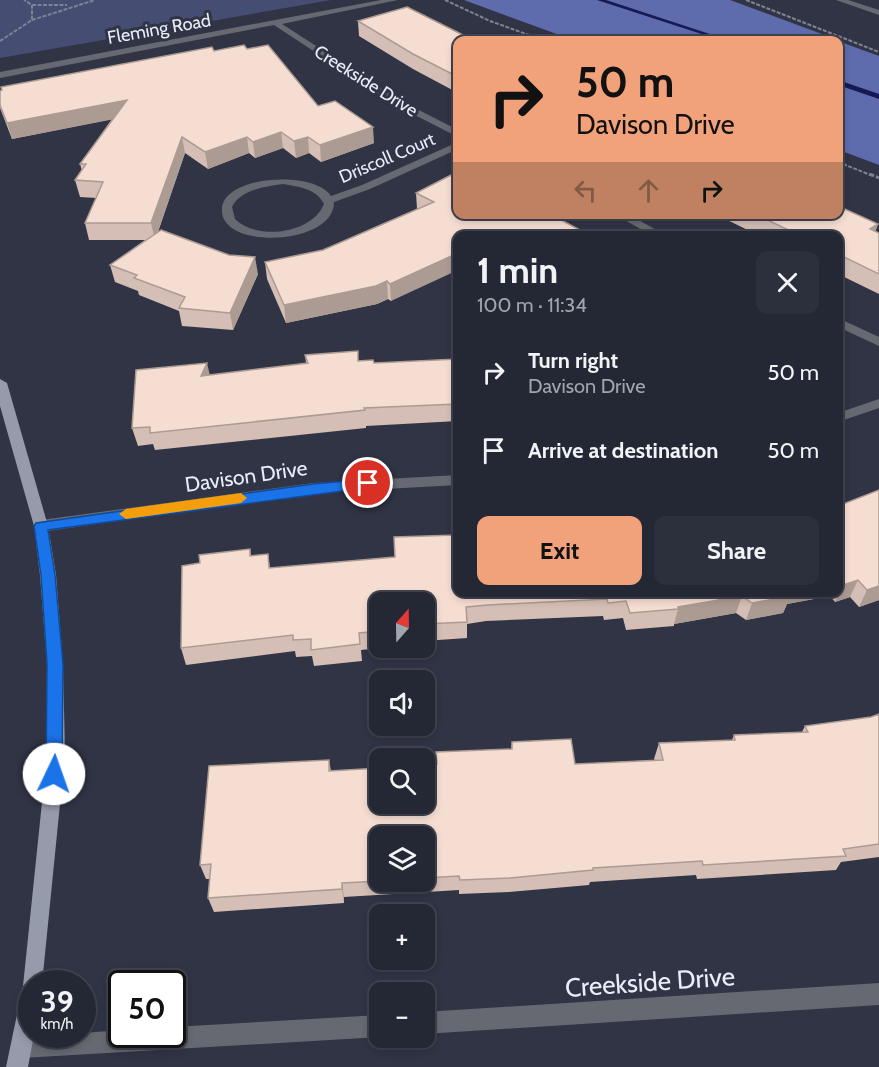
<!DOCTYPE html>
<html lang="en">
<head>
<meta charset="utf-8">
<style>
  :root { --surface:#242734; --page:#2c2f3c; --text:#f1f3f6; --muted:#a3a5ac; --line:#41444f; --accent:#f1a27b }
  body { margin:0; font-family:Cabin,sans-serif; background:var(--page); color:var(--text); height:100vh; display:flex; flex-direction:column; font-size:22px; white-space:nowrap }
  * { box-sizing:border-box; margin:0 }
  p { font-size:20px; color:var(--muted) }
  .icon { flex:none; width:33px; height:33px; fill:none; stroke:currentColor; stroke-width:2; stroke-linecap:round; stroke-linejoin:round }
  .map { position:relative; flex:1; overflow:hidden }
  .side { position:absolute; left:453px; top:231px; width:390px; height:366px; display:flex; flex-direction:column; background:var(--surface); border-radius:12px; box-shadow:0 3px 9px #0003,0 0 0 2px var(--line) }
  .side>* { flex:none }
  .top-card { position:absolute; left:453px; top:36px; width:390px; height:183px; border-radius:12px; box-shadow:0 3px 9px #0003,0 0 0 2px var(--line); background:#f1a27b; color:#111; overflow:hidden }
  .needle { width:39px; rotate:20deg }
  .fabs { position:absolute; left:369px; top:592px; display:grid; gap:12px }
  .fabs a { display:grid; place-items:center; width:66px; height:66px; border-radius:12px; background:var(--surface); box-shadow:0 3px 9px #0003,0 0 0 2px var(--line); font-size:30px }
  .speed { position:absolute; left:18px; top:970px; display:flex; gap:12px; font-size:30px; font-weight:700; text-align:center }
  .speed>* { display:grid; place-content:center; width:78px; height:78px; border-radius:50%; background:var(--surface); box-shadow:0 3px 9px #0003,0 0 0 2px var(--line); line-height:1 }
  .speed small { font-size:15px; font-weight:400 }
  .speed .limit { border:3px solid #111; border-radius:9px; background:#fff; color:#111 }
  .pin { position:absolute; display:grid; place-items:center; width:51px; height:51px; color:#fff; margin:-26px; border:3px solid #fff; border-radius:50%; box-shadow:0 2px 6px #0007 }
  .me { position:absolute; width:66px; margin:-33px; rotate:3deg; stroke-linejoin:round; filter:drop-shadow(0 0 4px #0008) }
  .turn { display:flex; align-items:center; gap:21px; height:126px; padding:0 24px; font-size:27px }
  .turn .icon { width:78px; height:78px; stroke-width:2.5 }
  .turn b { display:block; font-size:42px; line-height:51px }
  .lanes { display:flex; align-items:center; height:57px; padding:0 24px; background:#0003; justify-content:center; gap:30px; direction:ltr }
  .lanes .off { opacity:.35 }
  .round { display:grid; place-items:center; flex:none; width:63px; height:63px; border-radius:12px; background:var(--page) }
  .head { display:flex; align-items:center; justify-content:space-between; height:102px; padding:0 24px }
  h1 { font-size:36px; font-weight:800; line-height:45px }
  .action { display:flex; gap:12px; margin-top:auto; padding:12px 24px }
  .action a { flex:1; height:69px; border-radius:12px; background:var(--accent); color:#111; font-size:24px; font-weight:800; line-height:69px; text-align:center }
  .action a+a { background:var(--page); color:var(--text) }
  ul { padding:0; list-style:none }
  li { display:flex; align-items:center; gap:18px; height:78px; padding:0 24px }
  li div { flex:1 }
  li b { display:block; font-size:22px }
  li em { font-style:normal }
  .map>svg:first-child { display:block }
  .green { fill:#454e72 }
  .forest { fill:#5e6bad }
  .lines { fill:none; stroke-linecap:round; stroke-linejoin:round }
  .stream { fill:#161a54; fill-rule:evenodd }
  .path-far1 { stroke:#7f8291; stroke-width:2; stroke-dasharray:4 1.5; stroke-linecap:butt }
  .path { stroke:#7f8291; stroke-width:3; stroke-dasharray:4.5 2; stroke-linecap:butt }
  .minor { fill:#666971; fill-rule:evenodd }
  .major { fill:#969bac; fill-rule:evenodd }
  .wall { fill:#d4beb5; fill-rule:evenodd }
  .shaded-wall { fill:#ac9b93 }
  .building { fill:#f6ddd2; stroke:#ac9b93; stroke-width:1.5 }
  .route { fill:#1a73e8; stroke:#114b97; stroke-width:1.5 }
  .slow { fill:#f59e0b }
  .labels { text-anchor:middle; dominant-baseline:central; stroke-width:6; stroke-linejoin:round; paint-order:stroke }
  .far-street-label { font-size:18px; fill:#eaedf9; stroke:#303445 }
  .street-label { font-size:21px; fill:#eaedf9; stroke:#303445 }
  .near-street-label { font-size:26px; fill:#eaedf9; stroke:#303445 }
</style>
</head>
<body>
<div class="map">
<svg width="879" height="1067" viewBox="0 0 879 1067">
  <rect width="100%" height="100%" fill="#303445"/>
  <path class="green" d="M0,0H331L0,58Z"/>
  <g class="forest">
    <path d="M464,0H730L838,40H573Z"/>
    <path d="M838,41L879,56V165L839,150Z"/>
  </g>
  <g class="lines">
    <g class="stream">
      <path d="M597,0H606L728,40H720Z"/>
      <path d="M838,80L879,94V99L838,85Z"/>
    </g>
    <g class="path-far1">
      <path d="M445,0L490,21L543,40"/>
      <path d="M746,0L879,52"/>
      <path d="M32,5H67"/>
      <path d="M32,20L95,0"/>
      <path d="M0,41L32,20V5L24,0"/>
      <path d="M838,162L873,176"/>
    </g>
    <path class="path" d="M870,174L879,178"/>
    <g class="minor">
      <path d="M381,0H398L282,24L403,102L458,130V137L397,106L274,25L0,78V72Z"/>
      <path d="M836,0H848L879,10V15Z"/>
      <path d="M458,142V149L370,189L334,202C335,246 218,251 222,208C225,175 315,170 331,196L362,185ZM283,184C299,187 316,188 324,204C312,234 257,241 235,219L232,207C241,189 265,187 283,184Z"/>
      <path d="M614,214H628L667,236H653Z"/>
      <path d="M838,318L879,337V346L838,327Z"/>
      <path d="M879,399V408L838,422V413Z"/>
      <path d="M458,475V485L313,493L41,532L36,530L34,526L36,522L41,520L313,483Z"/>
      <path d="M879,983V1005L424,1034V1012Z"/>
      <path d="M380,1015V1037L22,1058L14,1055L11,1047L14,1039L22,1036L82,1035V1033L122,1030V1035H172V1027Z"/>
    </g>
    <path class="major" d="M0,379L7,383L48,526L56,575L63,665L65,754L42,984H32V1035H34L28,1067H6L23,986L47,754V665L40,575L34,526L0,406Z"/>
  </g>
  <g class="wall">
    <path d="M358,21L458,40V93L413,69L359,36Z"/>
    <path d="M247,49L318,106L374,143L321,162L309,153L296,158L283,148L255,158L249,153L208,169L185,153L158,232L258,274L233,330L182,326L179,311L139,295L138,291L115,282L110,265L145,240H89L85,223L96,198L80,197L75,180L82,171L80,164L112,119L12,139L0,108V91L214,51Z"/>
    <path d="M457,172L458,236L391,301L388,299L377,304L286,323L267,279L265,262L323,250L417,209L416,193Z"/>
    <path d="M715,214H838L878,224L875,232L879,233V294L838,274V236H760Z"/>
    <path d="M305,355L374,363L458,359V421L366,426V428L155,450L153,444L138,446L132,428L209,375L306,363Z"/>
    <path d="M838,506L879,600L859,607L850,597L835,602L830,596L787,604L783,613L746,620L736,613L674,624V626L626,630L623,618L604,620L603,616L486,621L467,624V638L424,641V603H380V648H381L361,650L362,661L314,666L312,656L296,657L295,651L186,665L181,648L200,563L250,549L251,556L268,554L270,568L458,592H838Z"/>
    <path d="M879,714V857L841,862L836,870L697,879L696,875L590,882L589,885L509,892L459,894V890L344,897V903L214,912L208,898L210,879H206L200,865L329,760L331,771L436,764V752L511,749L512,742L575,764L655,760L654,759L659,743L732,740L734,735L802,732L805,726L871,717ZM380,837H424V882H380Z"/>
  </g>
  <g class="shaded-wall">
    <path d="M127,100L130,116L12,139L7,123Z"/>
    <path d="M373,127L374,143L321,162L320,145Z"/>
    <path d="M281,132L283,148L255,158L253,142Z"/>
    <path d="M182,137L185,153L155,240L151,223Z"/>
    <path d="M247,137L249,153L208,169L205,152Z"/>
    <path d="M308,137L309,153L296,158L294,141Z"/>
    <path d="M878,224L872,241L870,229Z"/>
    <path d="M458,253V270L391,301L390,284Z"/>
    <path d="M255,257L258,274L233,330L230,313Z"/>
    <path d="M387,281L388,299L377,304L286,323L284,305Z"/>
    <path d="M207,363L211,380L201,376Z"/>
    <path d="M858,580L850,597L835,602L843,585Z"/>
    <path d="M879,586V600L859,607L867,590Z"/>
    <path d="M788,592H831L830,596L787,604L783,613L746,620L752,603Z"/>
    <path d="M742,596L736,613L674,624L678,609V607Z"/>
    <path d="M342,883L344,897V903L342,889Z"/>
  </g>
  <g class="building">
    <path d="M407,7L473,40H458V77L413,54L358,21Z"/>
    <path d="M244,45L247,49L268,45L318,106L335,101L373,127L320,145L308,137L294,141L281,132L253,142L247,137L205,152L182,137L151,223H85L103,182L75,180L86,164H80L127,100L7,123L0,105V91L2,90L1,87L212,47L214,51Z"/>
    <path d="M457,172L458,214H550L591,236H458V253L390,284L387,281L376,286L284,305L265,262L323,250L434,202L416,193Z"/>
    <path d="M838,206L878,224L870,229L879,233V274L838,254V236H801L755,214H838Z"/>
    <path d="M161,230L229,255L255,257L230,313L179,308L185,297L134,278L137,275L110,265Z"/>
    <path d="M358,351V361L373,360L374,363L458,359V404L364,408L365,410L150,433V427L132,428L136,370L207,363L201,376L308,363L305,355Z"/>
    <path d="M879,490V586L867,590L858,580L843,585L838,580V506Z"/>
    <path d="M458,535V592H790V596L752,603L742,596L678,607V609L630,613L626,601L608,603L607,599L487,605L466,607L467,622L424,624V603H380V631L359,633L360,644L311,650V639L293,640V635L181,648L182,566L200,563L199,555L250,549V556L268,554L269,568L395,557L394,537Z"/>
    <path d="M879,714V844L843,849L846,856L703,865L702,861L593,868V870L510,878L460,880L459,876L424,878V837H380V881L342,883V889L208,898L211,864L200,865L209,766L329,760V771L380,768V804H424V765L437,764L436,752L512,749V742L571,739L575,764L663,760L659,743L735,740L734,735L808,732L805,726L871,717Z"/>
  </g>
  <path class="route" d="M368,479L373,480L374,483L373,487L48,530L55,575L63,664L62,774L60,779L54,781L48,779L46,774L47,664L41,575L34,526L36,523L313,484Z"/>
  <path class="slow" d="M241,493L247,498L241,503L126,519L119,514L126,509Z"/>
  <g class="labels">
    <g class="far-street-label">
      <text transform="translate(159 29) rotate(-10)">Fleming Road</text>
      <text transform="translate(366 81) rotate(32)">Creekside Drive</text>
      <text transform="translate(387 158) rotate(-23)">Driscoll Court</text>
    </g>
    <g class="street-label">
      <text transform="translate(246 476) rotate(-8)">Davison Drive</text>
    </g>
    <g class="near-street-label">
      <text transform="translate(650 982) rotate(-4)">Creekside Drive</text>
    </g>
  </g>
</svg>
<div class="fabs">
<a><svg class="needle" viewBox="-14 -14 28 28"><path d="M0-13l5 13h-10z" fill="#e53935"/><path d="M0 13l5-13h-10z" fill="#a3a5ac"/></svg></a>
<a><svg class="icon" aria-label="sound" viewBox="0 0 24 24"><path d="M4 9h4l5-4v14l-5-4H4zM17 9q2 3 0 6"/></svg></a>
<a><svg class="icon" aria-label="search" viewBox="0 0 24 24"><circle cx="10" cy="10" r="6"/><path d="M15 15l6 6"/></svg></a>
<a><svg class="icon" aria-label="layers" viewBox="0 0 24 24"><path d="M12 4l9 5-9 5-9-5zM3 14l9 5 9-5"/></svg></a>
<a>+</a>
<a>−</a>
</div>
<div class="speed"><div>39<small>km/h</small></div><div class="limit">50</div></div>
<div class="pin" style="left:368px;top:483px;background:#d93025"><svg class="icon" aria-label="arrive" viewBox="0 0 24 24"><path d="M6 21V4h12l-3 4 3 4H6"/></svg></div>
<svg class="me" style="left:54px;top:774px" viewBox="-20 -20 40 40"><circle r="19" fill="#fff"/><path d="M0-13L10 11 0 6-10 11z" fill="#1a73e8"/></svg>
<div class="top-card">
<div class="turn"><svg class="icon" aria-label="right" viewBox="0 0 24 24"><path d="M7 20v-9h11M14 6l5 5-5 5"/></svg><div><b>50 m</b>Davison Drive</div></div>
<div class="lanes"><svg class="icon off" aria-label="left" viewBox="0 0 24 24"><path d="M17 20v-9H6M10 6l-5 5 5 5"/></svg><svg class="icon off" aria-label="ahead" viewBox="0 0 24 24"><path d="M12 20V5M6 11l6-6 6 6"/></svg><svg class="icon" aria-label="right" viewBox="0 0 24 24"><path d="M7 20v-9h11M14 6l5 5-5 5"/></svg></div>
</div>
<section class="side">
<div class="head"><div><h1>1 min</h1><p>100 m · 11:34</p></div><a class="round"><svg class="icon" aria-label="close" viewBox="0 0 24 24"><path d="M6 6l12 12M18 6L6 18"/></svg></a></div>
<ul>
<li><svg class="icon" aria-label="right" viewBox="0 0 24 24"><path d="M7 20v-9h11M14 6l5 5-5 5"/></svg><div><b>Turn right</b><p>Davison Drive</p></div><em>50 m</em></li>
<li><svg class="icon" aria-label="arrive" viewBox="0 0 24 24"><path d="M6 21V4h12l-3 4 3 4H6"/></svg><div><b>Arrive at destination</b></div><em>50 m</em></li>
</ul>
<div class="action"><a>Exit</a><a>Share</a></div>
</section>
</div>
</body>
</html>
